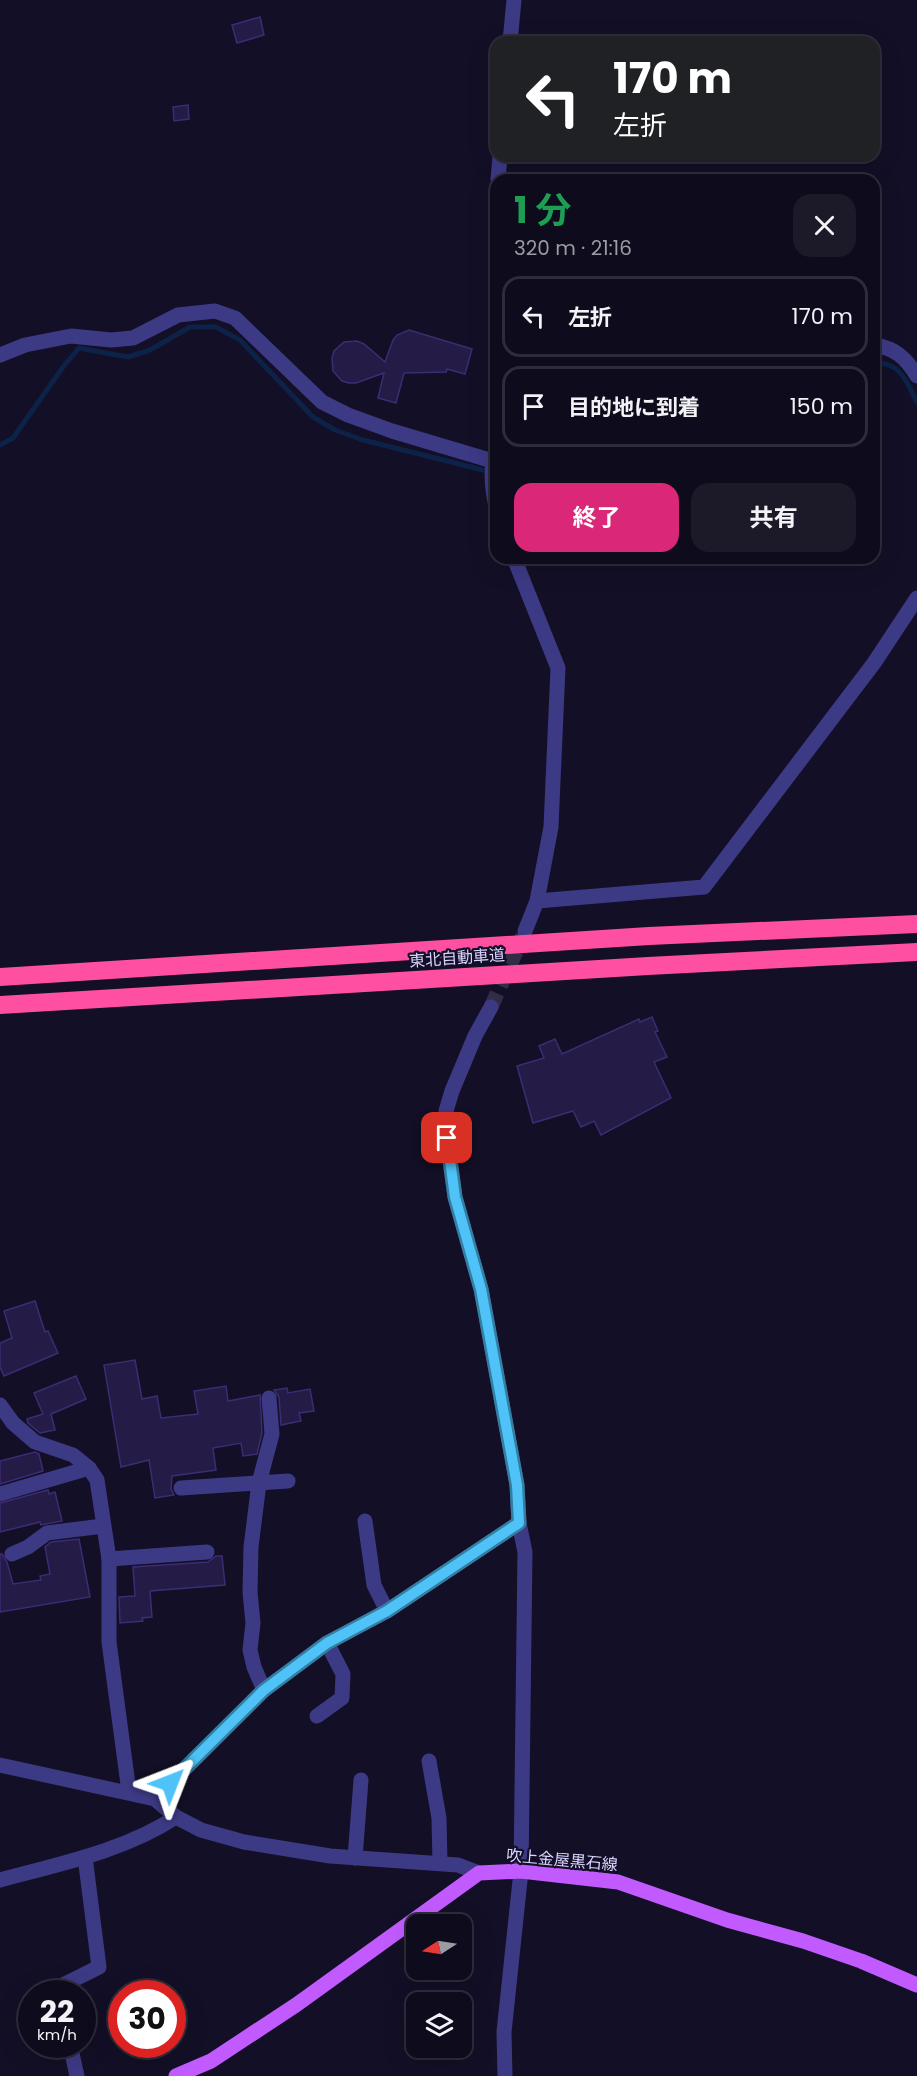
<!DOCTYPE html>
<html lang="ja">
<head>
<meta charset="utf-8">
<style>
  :root { --surface:#0e0b1c; --page:#1c1929; --text:#f1f3f6; --muted:#9b9ba3; --line:#2e2b3b; --accent:#db2777 }
  body { margin:0; font-family:Poppins,"Noto Sans JP",sans-serif; background:var(--page); color:var(--text); height:100vh; display:flex; flex-direction:column; font-size:22px; white-space:nowrap }
  * { box-sizing:border-box; margin:0 }
  p { font-size:20px; color:var(--muted) }
  .icon { flex:none; width:33px; height:33px; fill:none; stroke:currentColor; stroke-width:2; stroke-linecap:round; stroke-linejoin:round }
  .map { position:relative; flex:1; overflow:hidden }
  .panel { position:absolute; left:490px; top:174px; width:390px; height:390px; display:flex; flex-direction:column; background:var(--surface); border-radius:18px; box-shadow:0 6px 24px #0002,0 0 0 2px var(--line) }
  .panel>* { flex:none }
  .hud { position:absolute; left:490px; top:36px; width:390px; height:126px; border-radius:18px; box-shadow:0 6px 24px #0002,0 0 0 2px var(--line); background:#202124; color:#fff; overflow:hidden }
  .needle { width:39px; rotate:258deg }
  .buttons { position:absolute; left:406px; top:1914px; display:grid; gap:12px }
  .buttons a { display:grid; place-items:center; width:66px; height:66px; border-radius:12px; background:var(--surface); box-shadow:0 6px 24px #0002,0 0 0 2px var(--line); font-size:30px }
  .speed { position:absolute; left:18px; top:1980px; display:flex; gap:12px; font-size:30px; font-weight:700; text-align:center }
  .speed>* { display:grid; place-content:center; width:78px; height:78px; border-radius:50%; background:var(--surface); box-shadow:0 6px 24px #0002,0 0 0 2px var(--line); line-height:1 }
  .speed small { font-size:15px; font-weight:400 }
  .speed .limit { border:9px solid #d22; background:#fff; color:#111 }
  .pin { position:absolute; display:grid; place-items:center; width:51px; height:51px; color:#fff; margin:-26px; border-radius:12px; box-shadow:0 3px 9px #0006 }
  .me { position:absolute; width:66px; margin:-33px; rotate:45deg; stroke-linejoin:round; filter:drop-shadow(0 0 4px #0008) }
  .turn { display:flex; align-items:center; gap:21px; height:126px; padding:0 24px; font-size:27px }
  .turn .icon { width:78px; height:78px; stroke-width:2.5 }
  .turn b { display:block; font-size:42px; line-height:51px }
  .round { display:grid; place-items:center; flex:none; width:63px; height:63px; border-radius:18px; background:var(--page) }
  .overview { display:flex; align-items:center; justify-content:space-between; height:102px; padding:0 24px }
  h1 { font-size:36px; font-weight:700; line-height:45px; color:#1e9e55 }
  .primary-button { display:flex; gap:12px; margin-top:auto; padding:12px 24px }
  .primary-button a { flex:1; height:69px; border-radius:18px; background:var(--accent); color:#fff; font-size:24px; font-weight:700; line-height:69px; text-align:center }
  .primary-button a+a { background:var(--page); color:var(--text) }
  ul { padding:0; list-style:none }
  li { display:flex; align-items:center; gap:18px; height:81px; margin:0 12px 9px; padding:0 12px; border:3px solid var(--line); border-radius:18px }
  li div { flex:1 }
  li b { display:block; font-size:22px }
  li em { font-style:normal }
  .map>svg:first-child { display:block }
  .lines { fill:none; stroke-linecap:round; stroke-linejoin:round }
  .stream { stroke:#0c2248; stroke-width:5 }
  .building { fill:#241b47; stroke:#3b2d73; stroke-width:1.5 }
  .minor-tunnel { stroke:#312d47; stroke-width:15; stroke-dasharray:15 8; stroke-linecap:butt }
  .minor { stroke:#3d3a85; stroke-width:15 }
  .major { stroke:#c25bff; stroke-width:15 }
  .highway { stroke:#ff4fa3; stroke-width:18 }
  .route-casing { stroke:#337fa1; stroke-width:15 }
  .route { stroke:#4fc3f7; stroke-width:10 }
  .labels { text-anchor:middle; dominant-baseline:central; stroke-width:4.5; stroke-linejoin:round; paint-order:stroke }
  .street-label { font-size:16px; fill:#d9d4ff; stroke:#130f26 }
</style>
</head>
<body>
<div class="map">
<svg width="917" height="2076" viewBox="0 0 917 2076">
  <rect width="100%" height="100%" fill="#130f26"/>
  <g class="lines">
    <g class="stream">
      <path d="M874,363C901,362 906,381 917,402"/>
      <path d="M0,445L13,438L63,367L79,348L128,357L150,350L190,327H216L240,340L313,417L335,430L363,440L491,472"/>
    </g>
  </g>
  <g class="building">
    <path d="M260,17L264,35L237,43L232,25Z"/>
    <path d="M188,105L189,119L174,121L173,107Z"/>
    <path d="M409,330L472,349L465,374L447,369L446,372L404,373L396,403L378,398L384,373L356,383H349L342,381L333,371L332,358L334,351L344,342L357,341L364,344L385,362L393,340L397,335Z"/>
    <path d="M652,1017L658,1031L655,1032L667,1057L654,1062L671,1098L601,1135L594,1121L581,1127L573,1111L533,1123L517,1066L544,1058L539,1046L555,1039L562,1054L639,1019L640,1022Z"/>
    <path d="M35,1301L45,1332L48,1331L58,1353L4,1376L0,1367V1343L12,1338L4,1311Z"/>
    <path d="M135,1360L142,1399L157,1396L161,1418L198,1414L194,1391L226,1386L228,1401L260,1395L262,1433L257,1454L243,1456L241,1443L213,1448L216,1470L172,1476L171,1489L174,1495L155,1498L149,1460L121,1467L104,1365Z"/>
    <path d="M76,1376L86,1399L51,1414L55,1430L40,1433L28,1423L27,1419L43,1414L34,1393Z"/>
    <path d="M287,1388L288,1393L310,1389L314,1411L299,1413L301,1421L281,1425L279,1397L274,1390Z"/>
    <path d="M35,1452L39,1454L43,1471L0,1484V1461Z"/>
    <path d="M48,1490L49,1494L55,1492L62,1521L41,1525L40,1522L0,1532V1503Z"/>
    <path d="M79,1539L90,1597L0,1612V1554H2L7,1562L13,1584L41,1580L40,1576L50,1574L45,1547L51,1542Z"/>
    <path d="M216,1556H222L225,1585L150,1591L152,1617L142,1618L143,1621L120,1623L119,1597L135,1596L133,1567L208,1562Z"/>
  </g>
  <g class="lines">
    <path class="minor-tunnel" d="M491,1007L523,936"/>
    <g class="minor">
      <path d="M510,42L514,0"/>
      <path d="M498,180L500,156"/>
      <path d="M874,345C895,348 906,358 917,376"/>
      <path d="M0,355L25,345L71,336L111,340L133,338L178,315L215,311L235,318L322,402L348,415L392,431L496,462"/>
      <path d="M496,452C490,468 492,489 496,506"/>
      <path d="M514,558L558,668L551,827L537,901L525,931"/>
      <path d="M537,901L704,887L874,663L917,598"/>
      <path d="M491,1007L475,1036L452,1091L446,1111L447,1138L455,1197L481,1289L517,1485L519,1523L525,1552L521,1871L504,2032L505,2076"/>
      <path d="M0,1405L13,1423L35,1442L73,1455L89,1468L97,1480L109,1559V1642L129,1792"/>
      <path d="M181,1488L288,1481"/>
      <path d="M0,1494L89,1468"/>
      <path d="M365,1521L374,1585L387,1611"/>
      <path d="M12,1554L28,1547L47,1533L103,1526"/>
      <path d="M109,1559L207,1552"/>
      <path d="M264,1690L254,1667L250,1650L253,1623L250,1592L251,1547L259,1483L272,1434L269,1398"/>
      <path d="M317,1716L342,1698L343,1674L327,1643"/>
      <path d="M429,1761L439,1818L440,1863"/>
      <path d="M0,1765L155,1799L176,1817L201,1830L244,1842L330,1856L458,1865L479,1873"/>
      <path d="M155,1799L264,1690L327,1643L387,1611L519,1523"/>
      <path d="M355,1858L361,1780"/>
      <path d="M0,1880C59,1864 124,1851 176,1817"/>
      <path d="M59,1994L57,1988L99,1967L85,1857"/>
      <path d="M70,2044L77,2076"/>
    </g>
    <path class="major" d="M176,2076L211,2061L296,2005L479,1873L521,1871L618,1882L727,1920L803,1941L861,1961L917,1985"/>
    <g class="highway">
      <path d="M0,977L649,936L917,924"/>
      <path d="M0,1005L648,966L917,952"/>
    </g>
  </g>
  <g class="lines">
    <g class="route-casing">
      <path id="route" d="M170,1783L264,1690L311,1655L327,1643L387,1611L519,1523L517,1485L481,1289L455,1197L447,1138"/>
    </g>
    <use href="#route" class="route"/>
  </g>
  <g class="labels">
    <g class="street-label">
      <text transform="translate(457 958) rotate(-4)">東北自動車道</text>
      <text transform="translate(562 1860) rotate(5)">吹上金屋黒石線</text>
    </g>
  </g>
</svg>
<div class="buttons">
<a><svg class="needle" viewBox="-14 -14 28 28"><path d="M0-13l5 13h-10z" fill="#e53935"/><path d="M0 13l5-13h-10z" fill="#9b9ba3"/></svg></a>
<a><svg class="icon" aria-label="layers" viewBox="0 0 24 24"><path d="M12 4l9 5-9 5-9-5zM3 14l9 5 9-5"/></svg></a>
</div>
<div class="speed"><div>22<small>km/h</small></div><div class="limit">30</div></div>
<div class="pin" style="left:447px;top:1138px;background:#d93025"><svg class="icon" aria-label="arrive" viewBox="0 0 24 24"><path d="M6 21V4h12l-3 4 3 4H6"/></svg></div>
<svg class="me" style="left:170px;top:1783px" viewBox="-20 -20 40 40"><path d="M0-17L14 15 0 8-14 15z" fill="#4fc3f7" stroke="#fff" stroke-width="4"/></svg>
<div class="hud">
<div class="turn"><svg class="icon" aria-label="left" viewBox="0 0 24 24"><path d="M17 20v-9H6M10 6l-5 5 5 5"/></svg><div><b>170 m</b>左折</div></div>
</div>
<section class="panel">
<div class="overview"><div><h1>1 分</h1><p>320 m · 21:16</p></div><a class="round"><svg class="icon" aria-label="close" viewBox="0 0 24 24"><path d="M6 6l12 12M18 6L6 18"/></svg></a></div>
<ul>
<li><svg class="icon" aria-label="left" viewBox="0 0 24 24"><path d="M17 20v-9H6M10 6l-5 5 5 5"/></svg><div><b>左折</b></div><em>170 m</em></li>
<li><svg class="icon" aria-label="arrive" viewBox="0 0 24 24"><path d="M6 21V4h12l-3 4 3 4H6"/></svg><div><b>目的地に到着</b></div><em>150 m</em></li>
</ul>
<div class="primary-button"><a>終了</a><a>共有</a></div>
</section>
</div>
</body>
</html>
